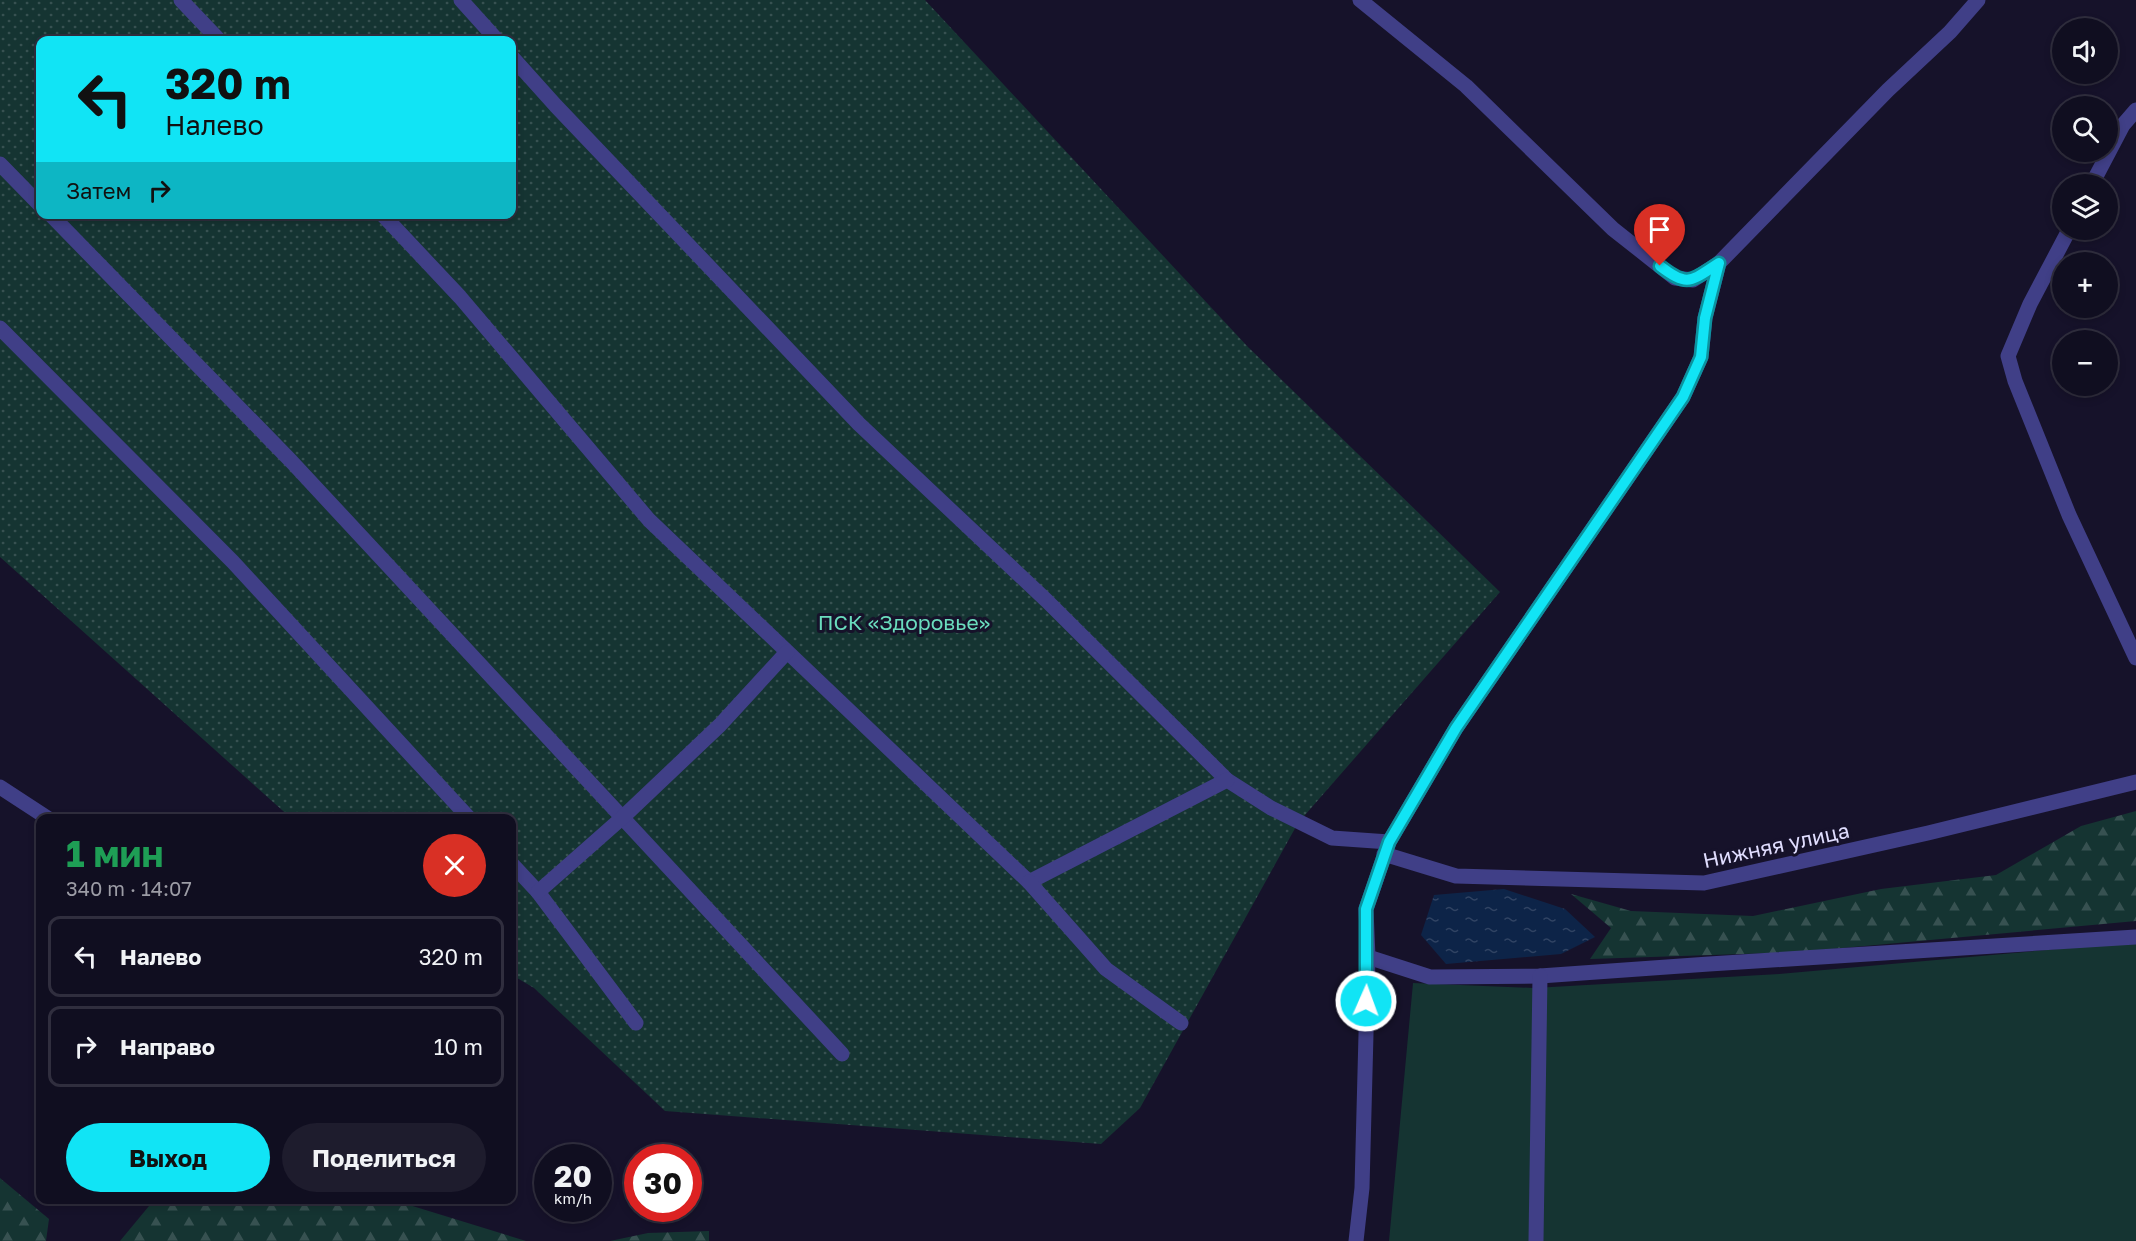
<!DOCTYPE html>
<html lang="ru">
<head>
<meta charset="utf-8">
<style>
  :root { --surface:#100e20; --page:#1e1c2d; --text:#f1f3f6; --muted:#9c9ca5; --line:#302e3e; --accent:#11e4f5 }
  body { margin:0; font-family:"Golos Text",sans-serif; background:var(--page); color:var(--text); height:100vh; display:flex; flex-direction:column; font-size:22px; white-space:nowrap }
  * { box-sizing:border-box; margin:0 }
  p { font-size:20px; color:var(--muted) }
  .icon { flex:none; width:33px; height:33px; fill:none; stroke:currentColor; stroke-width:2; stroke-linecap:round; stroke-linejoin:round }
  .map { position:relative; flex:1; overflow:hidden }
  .drawer { position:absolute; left:36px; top:814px; width:480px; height:390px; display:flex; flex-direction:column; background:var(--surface); border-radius:12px; box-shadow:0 3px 9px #0003,0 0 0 2px var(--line) }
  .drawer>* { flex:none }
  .banner { position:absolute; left:36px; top:36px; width:480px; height:183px; border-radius:12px; box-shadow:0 3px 9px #0003,0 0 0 2px var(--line); background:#11e4f5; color:#111; overflow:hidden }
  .buttons { position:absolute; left:2052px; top:18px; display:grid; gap:12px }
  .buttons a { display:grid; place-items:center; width:66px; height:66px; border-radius:50%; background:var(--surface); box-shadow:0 3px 9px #0003,0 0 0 2px var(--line); font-size:30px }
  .speed { position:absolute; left:534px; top:1144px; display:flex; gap:12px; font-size:30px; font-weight:700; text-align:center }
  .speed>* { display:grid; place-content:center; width:78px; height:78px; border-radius:50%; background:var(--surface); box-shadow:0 3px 9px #0003,0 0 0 2px var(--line); line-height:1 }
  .speed small { font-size:15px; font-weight:400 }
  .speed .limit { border:9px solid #d22; background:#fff; color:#111 }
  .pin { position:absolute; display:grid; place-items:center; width:51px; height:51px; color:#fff; margin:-62px -26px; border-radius:50% 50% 50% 0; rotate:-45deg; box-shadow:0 0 6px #0007 }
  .pin .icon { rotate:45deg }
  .me { position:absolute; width:66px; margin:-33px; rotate:2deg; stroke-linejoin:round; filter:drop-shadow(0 0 4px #0008) }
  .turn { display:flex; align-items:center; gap:21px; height:126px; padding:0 30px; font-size:27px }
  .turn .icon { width:78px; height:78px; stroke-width:2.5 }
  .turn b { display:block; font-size:42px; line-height:51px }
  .then { display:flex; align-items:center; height:57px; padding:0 30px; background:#0003; gap:12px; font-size:22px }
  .round { display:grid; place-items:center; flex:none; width:63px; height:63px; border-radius:32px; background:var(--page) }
  .headline { display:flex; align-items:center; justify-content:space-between; height:102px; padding:0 30px }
  h1 { font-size:36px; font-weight:700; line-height:45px; color:#1e9e55 }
  .action { display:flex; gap:12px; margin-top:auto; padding:12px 30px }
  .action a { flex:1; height:69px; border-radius:36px; background:var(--accent); color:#111; font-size:24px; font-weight:700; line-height:69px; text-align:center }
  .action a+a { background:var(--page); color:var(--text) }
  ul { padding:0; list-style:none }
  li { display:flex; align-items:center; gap:18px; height:81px; margin:0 12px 9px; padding:0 18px; border:3px solid var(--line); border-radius:12px }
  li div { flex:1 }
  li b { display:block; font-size:22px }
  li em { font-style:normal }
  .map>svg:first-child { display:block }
  .green { fill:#153432 }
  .forest { fill:url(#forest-firs) }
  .garden { fill:url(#garden-dots); fill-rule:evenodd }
  .water { fill:url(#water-ripples) }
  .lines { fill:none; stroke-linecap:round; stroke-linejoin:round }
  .minor { stroke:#403f87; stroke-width:15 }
  .route-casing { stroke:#0b949f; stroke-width:15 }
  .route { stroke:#11e4f5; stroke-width:10 }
  .labels { text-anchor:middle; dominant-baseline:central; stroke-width:6; stroke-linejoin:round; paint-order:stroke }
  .park-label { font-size:21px; fill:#6adcbd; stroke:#16122a }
  .street-label { font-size:21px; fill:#e0ddfe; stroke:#16122a }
</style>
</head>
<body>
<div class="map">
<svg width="2136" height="1241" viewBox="0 0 2136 1241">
  <defs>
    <pattern id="forest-firs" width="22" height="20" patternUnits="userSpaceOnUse" patternTransform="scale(1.5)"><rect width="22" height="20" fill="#153432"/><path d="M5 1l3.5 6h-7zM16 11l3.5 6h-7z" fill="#375151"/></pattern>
    <pattern id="garden-dots" width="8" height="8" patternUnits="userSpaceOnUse" patternTransform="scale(1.5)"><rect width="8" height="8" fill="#153432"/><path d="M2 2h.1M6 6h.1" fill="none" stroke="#375151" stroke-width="1.8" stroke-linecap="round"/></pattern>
    <pattern id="water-ripples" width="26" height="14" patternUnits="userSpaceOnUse" patternTransform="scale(1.5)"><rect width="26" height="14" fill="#0d2448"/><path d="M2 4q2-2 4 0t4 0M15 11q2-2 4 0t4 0" fill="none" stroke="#304363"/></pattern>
  </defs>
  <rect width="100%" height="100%" fill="#16122a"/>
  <path class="green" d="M2136,942V1241H1389L1413,983L1534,988L1779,974Z"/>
  <g class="forest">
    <path d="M2136,811V921L1799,952L1590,959L1611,928L1571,894L1631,911L1753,916L1881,889L1996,875L2081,826Z"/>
    <path d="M0,1178L49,1219L46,1241H0Z"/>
    <path d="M154,1200H393L526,1241H120Z"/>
    <path d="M709,1231V1241H610L648,1233Z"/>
  </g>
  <path class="garden" d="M0,0H925L1248,347L1500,592L1298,823L1140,1108L1101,1144L665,1111L534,988L512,975V819H292L0,557ZM40,40H512V214H40Z"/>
  <path class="water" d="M1504,889L1565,909L1595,937L1561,954L1446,964L1421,935L1434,895Z"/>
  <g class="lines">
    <g class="minor">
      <path d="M181,0L219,40"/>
      <path d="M461,0L497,40"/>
      <path d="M1360,0L1466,86L1613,229L1675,278L1693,280L1719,263"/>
      <path d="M512,57L556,106L859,424L1046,600L1227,780L1271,808L1332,838L1389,842"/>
      <path d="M0,164L40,205"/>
      <path d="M2092,184L2123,125L2136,110"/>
      <path d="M50,214L291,461L842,1054"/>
      <path d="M382,214L460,297L649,520L1029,882L1227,780"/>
      <path d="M2069,230L2030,304L2008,356L2015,381L2069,515L2136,658"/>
      <path d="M0,328L233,562L470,819"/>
      <path d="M0,787L49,819"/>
      <path d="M1384,854L1456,876L1704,883L1928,833L2136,782"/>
      <path d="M512,864L538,892L636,1023"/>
      <path d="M1029,882L1106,969L1181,1023"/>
      <path d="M538,892L623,817L720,725L787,652"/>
      <path d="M1368,957L1430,977L1540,976L1709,964L2136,937"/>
      <path d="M1356,1241L1362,1188L1368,957L1366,909L1389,842L1456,728L1683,397L1701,357L1705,318L1719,263L1888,90L1950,32L1978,0"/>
      <path d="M1536,1241L1540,976"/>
    </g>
  </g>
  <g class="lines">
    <g class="route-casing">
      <path id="route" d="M1366,1001V909L1389,842L1456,728L1683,397L1701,357L1705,318L1719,263C1691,281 1688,288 1660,266"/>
    </g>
    <use href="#route" class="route"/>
  </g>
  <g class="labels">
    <g class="park-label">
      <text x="904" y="622">ПСК «Здоровье»</text>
    </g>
    <g class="street-label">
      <text transform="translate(1776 845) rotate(-12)">Нижняя улица</text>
    </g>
  </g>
</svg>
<div class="buttons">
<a><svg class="icon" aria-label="sound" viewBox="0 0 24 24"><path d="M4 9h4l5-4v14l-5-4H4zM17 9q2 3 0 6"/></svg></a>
<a><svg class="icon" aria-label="search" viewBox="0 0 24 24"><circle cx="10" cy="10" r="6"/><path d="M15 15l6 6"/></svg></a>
<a><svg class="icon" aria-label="layers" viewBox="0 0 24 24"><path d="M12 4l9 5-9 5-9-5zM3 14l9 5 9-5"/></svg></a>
<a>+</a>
<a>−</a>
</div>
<div class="speed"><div>20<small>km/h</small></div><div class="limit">30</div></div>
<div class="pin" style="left:1660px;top:266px;background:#d93025"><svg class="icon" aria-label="arrive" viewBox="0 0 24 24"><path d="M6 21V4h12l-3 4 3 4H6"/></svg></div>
<svg class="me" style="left:1366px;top:1001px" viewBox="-20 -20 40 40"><circle r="17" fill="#11e4f5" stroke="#fff" stroke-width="3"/><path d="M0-11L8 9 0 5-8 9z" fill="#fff"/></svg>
<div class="banner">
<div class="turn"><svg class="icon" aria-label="left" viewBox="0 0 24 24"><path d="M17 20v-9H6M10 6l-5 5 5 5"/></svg><div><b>320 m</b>Налево</div></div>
<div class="then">Затем<svg class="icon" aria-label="right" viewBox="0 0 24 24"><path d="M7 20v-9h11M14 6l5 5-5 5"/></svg></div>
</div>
<section class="drawer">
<div class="headline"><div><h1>1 мин</h1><p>340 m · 14:07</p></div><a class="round" style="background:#d93025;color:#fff"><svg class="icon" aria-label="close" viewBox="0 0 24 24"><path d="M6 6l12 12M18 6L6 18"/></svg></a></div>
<ul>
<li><svg class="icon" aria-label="left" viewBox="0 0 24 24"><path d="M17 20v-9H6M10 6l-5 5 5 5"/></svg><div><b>Налево</b></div><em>320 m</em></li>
<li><svg class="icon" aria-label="right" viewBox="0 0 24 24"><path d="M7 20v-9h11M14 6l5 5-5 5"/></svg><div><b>Направо</b></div><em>10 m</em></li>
</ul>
<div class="action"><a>Выход</a><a>Поделиться</a></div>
</section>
</div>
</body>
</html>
